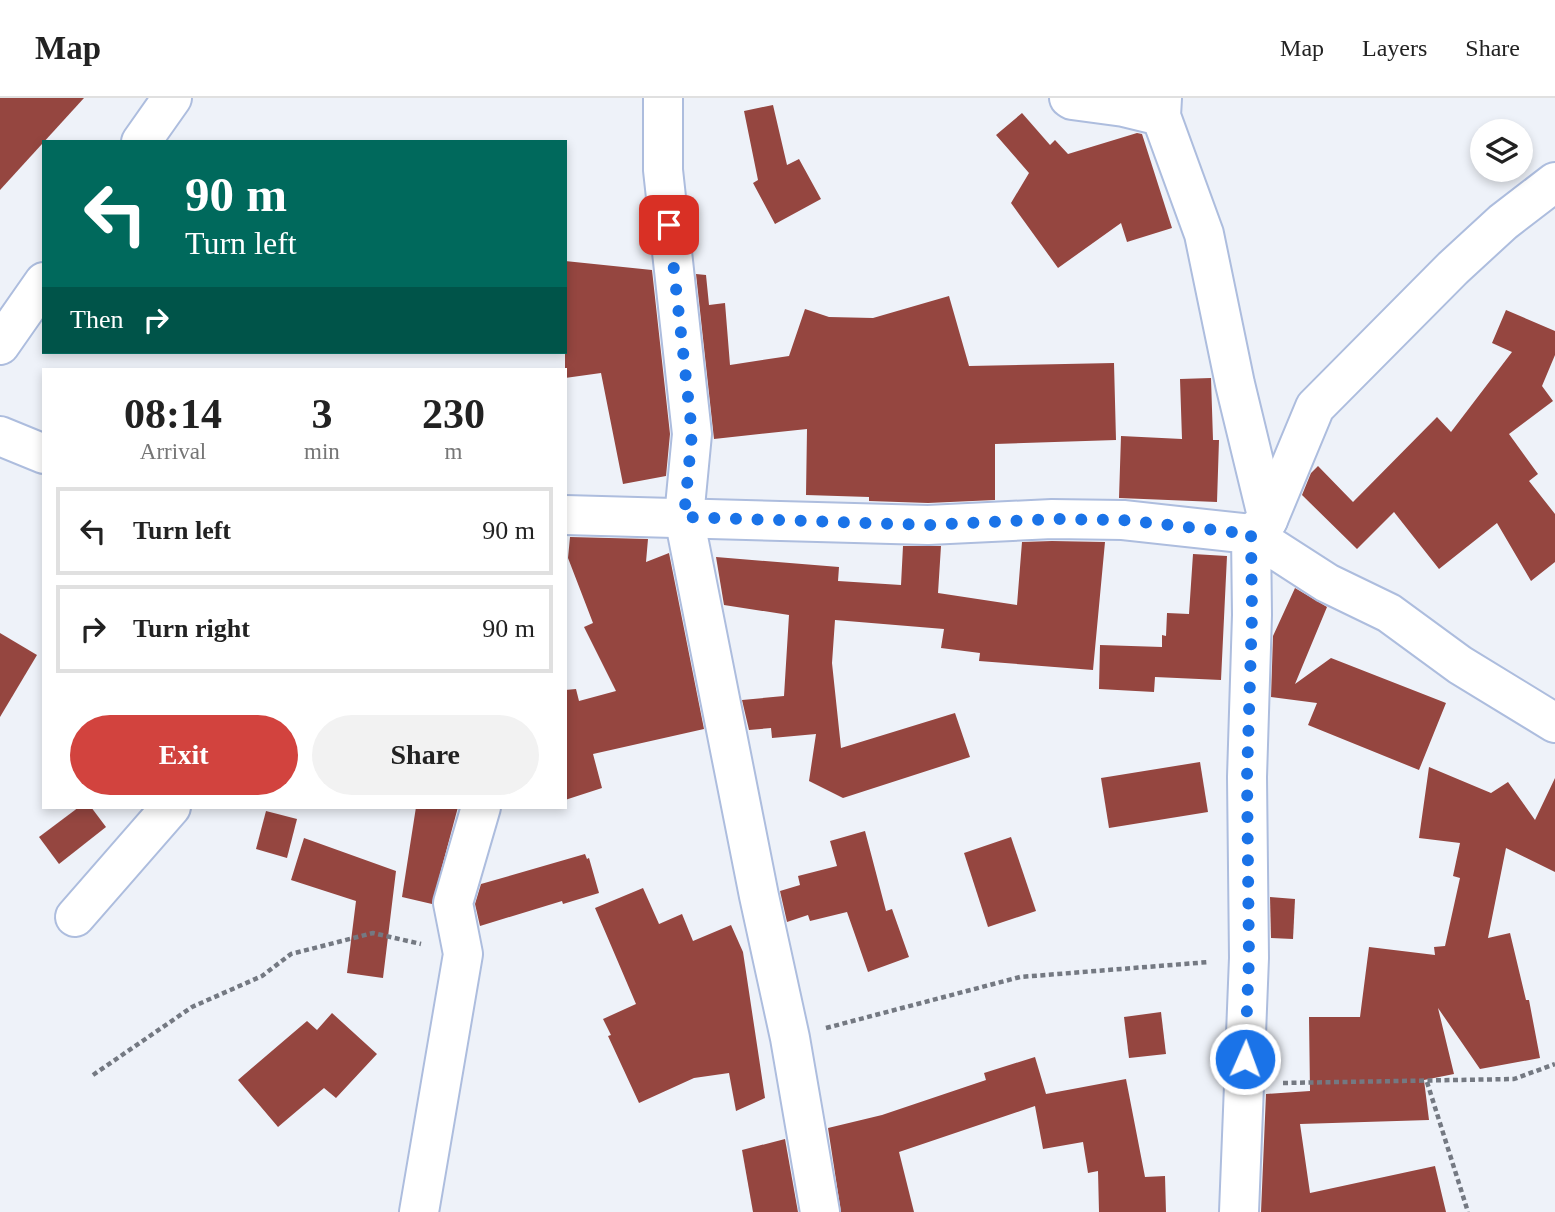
<!DOCTYPE html>
<html lang="en">
<head>
<meta charset="utf-8">
<style>
  :root { --surface:#fff; --page:#f2f2f2; --text:#222; --muted:#767676; --line:#e0e0e0; --accent:#d2433e }
  body { margin:0; font-family:Georgia,serif; background:var(--page); color:var(--text); height:100vh; display:flex; flex-direction:column; font-size:26px; white-space:nowrap }
  * { box-sizing:border-box; margin:0 }
  p { font-size:23px; color:var(--muted) }
  .icon { flex:none; width:38px; height:38px; fill:none; stroke:currentColor; stroke-width:2; stroke-linecap:round; stroke-linejoin:round }
  .map { position:relative; flex:1; overflow:hidden }
  .panel { position:absolute; left:42px; top:270px; width:525px; height:441px; display:flex; flex-direction:column; background:var(--surface); border-radius:0px; box-shadow:0 4px 10px #0003 }
  .panel>* { flex:none }
  .top-card { position:absolute; left:42px; top:42px; width:525px; height:214px; border-radius:0px; box-shadow:0 4px 10px #0003; background:#00695c; color:#fff; overflow:hidden }
  .tools { position:absolute; left:1470px; top:21px; display:grid; gap:14px }
  .tools a { display:grid; place-items:center; width:63px; height:63px; border-radius:50%; background:var(--surface); box-shadow:0 4px 10px #0003; font-size:35px }
  .pin { position:absolute; display:grid; place-items:center; width:60px; height:60px; color:#fff; margin:-30px; border-radius:14px; box-shadow:0 4px 10px #0006 }
  .me { position:absolute; width:77px; margin:-38px; rotate:2deg; stroke-linejoin:round; filter:drop-shadow(0 0 5px #0008) }
  .turn { display:flex; align-items:center; gap:24px; height:147px; padding:0 28px; font-size:32px }
  .turn .icon { width:91px; height:91px; stroke-width:2.5 }
  .turn b { display:block; font-size:49px; line-height:60px }
  .then { display:flex; align-items:center; height:66px; padding:0 28px; background:#0003; gap:14px; font-size:26px }
  .eta { display:flex; justify-content:space-evenly; align-items:center; height:119px; text-align:center }
  .eta b { font-size:42px; font-weight:800; line-height:49px }
  .primary-button { display:flex; gap:14px; margin-top:auto; padding:14px 28px }
  .primary-button a { flex:1; height:80px; border-radius:42px; background:var(--accent); color:#fff; font-size:28px; font-weight:800; line-height:80px; text-align:center }
  .primary-button a+a { background:var(--page); color:var(--text) }
  ul { padding:0; list-style:none }
  li { display:flex; align-items:center; gap:21px; height:88px; margin:0 14px 10px; padding:0 14px; border:4px solid var(--line); border-radius:0px }
  li div { flex:1 }
  li b { display:block; font-size:26px }
  li em { font-style:normal }
  header { display:flex; align-items:center; gap:42px; box-sizing:border-box; height:98px; padding:0 35px; background:var(--surface); border-bottom:2px solid var(--line) }
  header strong { font-size:33px }
  nav { display:flex; gap:38px; margin-inline-start:auto; font-size:24px }
  .map>svg:first-child { display:block }
  .building { fill:#954640 }
  .lines { fill:none; stroke-linecap:round; stroke-linejoin:round }
  .minor-casing { stroke:#adbdde; stroke-width:42 }
  .path { stroke:#747982; stroke-width:4.5; stroke-dasharray:5 3.5; stroke-linecap:butt }
  .minor { stroke:#fff; stroke-width:38 }
  .route { stroke:#1a73e8; stroke-width:12; stroke-dasharray:0 21.6 }
</style>
</head>
<body>
<header>
<strong>Map</strong>
<nav><a>Map</a><a>Layers</a><a>Share</a></nav>
</header>
<div class="map">
<svg width="1555" height="1114" viewBox="0 0 1555 1114">
  <rect width="100%" height="100%" fill="#eef2f9"/>
  <g class="building">
    <path d="M0,0H84L0,92Z"/>
    <path d="M773,7L787,67L799,61L821,101L775,126L753,85L758,82L744,13Z"/>
    <path d="M1022,15L1050,47L1055,42L1068,56L1137,35L1142,36L1172,130L1127,144L1121,125L1058,170L1011,105L1029,75L996,37Z"/>
    <path d="M565,163L652,172L670,336L666,378L623,386L601,275L565,280Z"/>
    <path d="M696,176L706,177L709,207L725,205L730,267L789,258L805,211L829,219L873,220L949,198L969,268L1114,265L1116,342L995,346V402L928,405L869,403V399L806,397L807,331L714,341Z"/>
    <path d="M1506,212L1555,233V257L1542,288L1553,303L1509,336L1538,376L1529,383L1555,416V464L1531,483L1497,425L1439,471L1394,414L1357,451L1302,397L1311,375L1318,368L1353,404L1437,319L1451,334L1512,254L1492,245Z"/>
    <path d="M1211,280L1213,342H1219L1217,404L1119,400L1121,338L1182,341L1180,281Z"/>
    <path d="M570,439L648,441L646,464L669,455L704,631L593,656L602,690L565,702V592L576,591L579,603L616,593L584,529L593,525L568,460Z"/>
    <path d="M1052,443L1105,444L1093,572L979,563L980,555L941,550L944,531L835,522L832,565L841,650L955,615L970,659L843,700L809,683L816,636L772,640L771,630L749,632L742,602L784,598L789,517L724,507L716,459L839,469L838,483L901,487L903,448H941L938,495L1017,507L1022,444Z"/>
    <path d="M1193,456L1227,458L1221,582L1155,579L1154,594L1099,591L1100,547L1162,549V537L1166,538L1167,515L1189,516Z"/>
    <path d="M1295,490L1327,509L1295,586L1331,560L1446,605L1419,672L1308,627L1317,605L1271,599L1273,538Z"/>
    <path d="M0,535L37,557L0,619Z"/>
    <path d="M1200,664L1208,714L1109,730L1101,680Z"/>
    <path d="M1429,669L1491,695L1508,684L1535,722L1555,680V774L1506,750L1488,840L1510,835L1526,902H1529L1540,960L1480,971L1438,910L1454,976L1424,982L1429,1022L1300,1026L1310,1095L1435,1068L1446,1114H1261L1266,996L1310,993L1309,919H1360L1369,849L1435,857L1434,849L1445,848L1460,780L1453,778L1460,745L1419,740Z"/>
    <path d="M79,709H91L106,729L59,766L39,739Z"/>
    <path d="M416,709H458L432,806L402,799Z"/>
    <path d="M266,713L297,721L287,760L256,751Z"/>
    <path d="M865,733L886,813L892,811L909,859L868,874L847,814L810,823L808,817L787,824L780,793L800,787L798,778L837,768L830,743Z"/>
    <path d="M1011,739L1036,813L988,829L964,755Z"/>
    <path d="M304,740L396,773L383,880L347,875L356,803L291,782Z"/>
    <path d="M585,756L587,761L589,760L599,795L563,806L562,803L480,828L475,806L481,786Z"/>
    <path d="M643,790L659,826L682,816L693,843L731,827L743,854L765,1000L736,1013L729,975L694,980L639,1005L608,938L611,937L603,921L636,906L595,810Z"/>
    <path d="M1270,799L1295,801L1293,841L1271,840Z"/>
    <path d="M1161,914L1166,956L1129,960L1124,919Z"/>
    <path d="M332,915L377,956L336,1000L324,990L278,1029L238,982L307,923L317,932Z"/>
    <path d="M1035,959L1046,996L1126,981L1145,1079L1165,1078L1166,1114H1099L1098,1073L1088,1075L1083,1044L1043,1051L1035,1008L899,1054L914,1114H841L828,1030L882,1017L986,982L984,975Z"/>
    <path d="M785,1041L798,1114H753L742,1052Z"/>
  </g>
  <g class="lines">
    <g class="minor-casing">
      <g id="minor">
        <path d="M663,0V72L692,336L684,419L759,798L790,940L820,1114"/>
        <path d="M1069,0L1072,2L1124,9L1161,18"/>
        <path d="M1162,0L1161,18L1204,136L1235,286L1268,422L1251,436L1327,485L1389,515L1460,567L1555,625"/>
        <path d="M141,44L172,0"/>
        <path d="M0,247L44,184"/>
        <path d="M0,338L44,356"/>
        <path d="M565,417L928,427L1052,421L1123,422L1251,436L1252,517L1247,679L1249,860L1239,1114"/>
        <path d="M1268,422L1315,309L1453,170L1503,124L1555,84"/>
        <path d="M75,819L171,709"/>
        <path d="M419,1114L463,856L453,805L481,709"/>
      </g>
    </g>
    <g class="path">
      <path d="M826,930L1020,879L1209,864"/>
      <path d="M93,977L192,909L262,878L291,856L373,835L421,846"/>
      <path d="M1427,984L1468,1114"/>
      <path d="M1283,985L1514,981L1555,966"/>
    </g>
    <use href="#minor" class="minor"/>
  </g>
  <g class="lines">
    <path class="route" d="M669,127L692,335L684,419L928,427L1052,421L1123,422L1251,436L1252,517L1247,679L1249,860L1245,961"/>
  </g>
</svg>
<div class="tools">
<a><svg class="icon" aria-label="layers" viewBox="0 0 24 24"><path d="M12 4l9 5-9 5-9-5zM3 14l9 5 9-5"/></svg></a>
</div>
<div class="pin" style="left:669px;top:127px;background:#d93025"><svg class="icon" aria-label="arrive" viewBox="0 0 24 24"><path d="M6 21V4h12l-3 4 3 4H6"/></svg></div>
<svg class="me" style="left:1245px;top:961px" viewBox="-20 -20 40 40"><circle r="17" fill="#1a73e8" stroke="#fff" stroke-width="3"/><path d="M0-11L8 9 0 5-8 9z" fill="#fff"/></svg>
<div class="top-card">
<div class="turn"><svg class="icon" aria-label="left" viewBox="0 0 24 24"><path d="M17 20v-9H6M10 6l-5 5 5 5"/></svg><div><b>90 m</b>Turn left</div></div>
<div class="then">Then<svg class="icon" aria-label="right" viewBox="0 0 24 24"><path d="M7 20v-9h11M14 6l5 5-5 5"/></svg></div>
</div>
<section class="panel">
<div class="eta">
<div><b>08:14</b><p>Arrival</p></div>
<div><b>3</b><p>min</p></div>
<div><b>230</b><p>m</p></div>
</div>
<ul>
<li><svg class="icon" aria-label="left" viewBox="0 0 24 24"><path d="M17 20v-9H6M10 6l-5 5 5 5"/></svg><div><b>Turn left</b></div><em>90 m</em></li>
<li><svg class="icon" aria-label="right" viewBox="0 0 24 24"><path d="M7 20v-9h11M14 6l5 5-5 5"/></svg><div><b>Turn right</b></div><em>90 m</em></li>
</ul>
<div class="primary-button"><a>Exit</a><a>Share</a></div>
</section>
</div>
</body>
</html>
